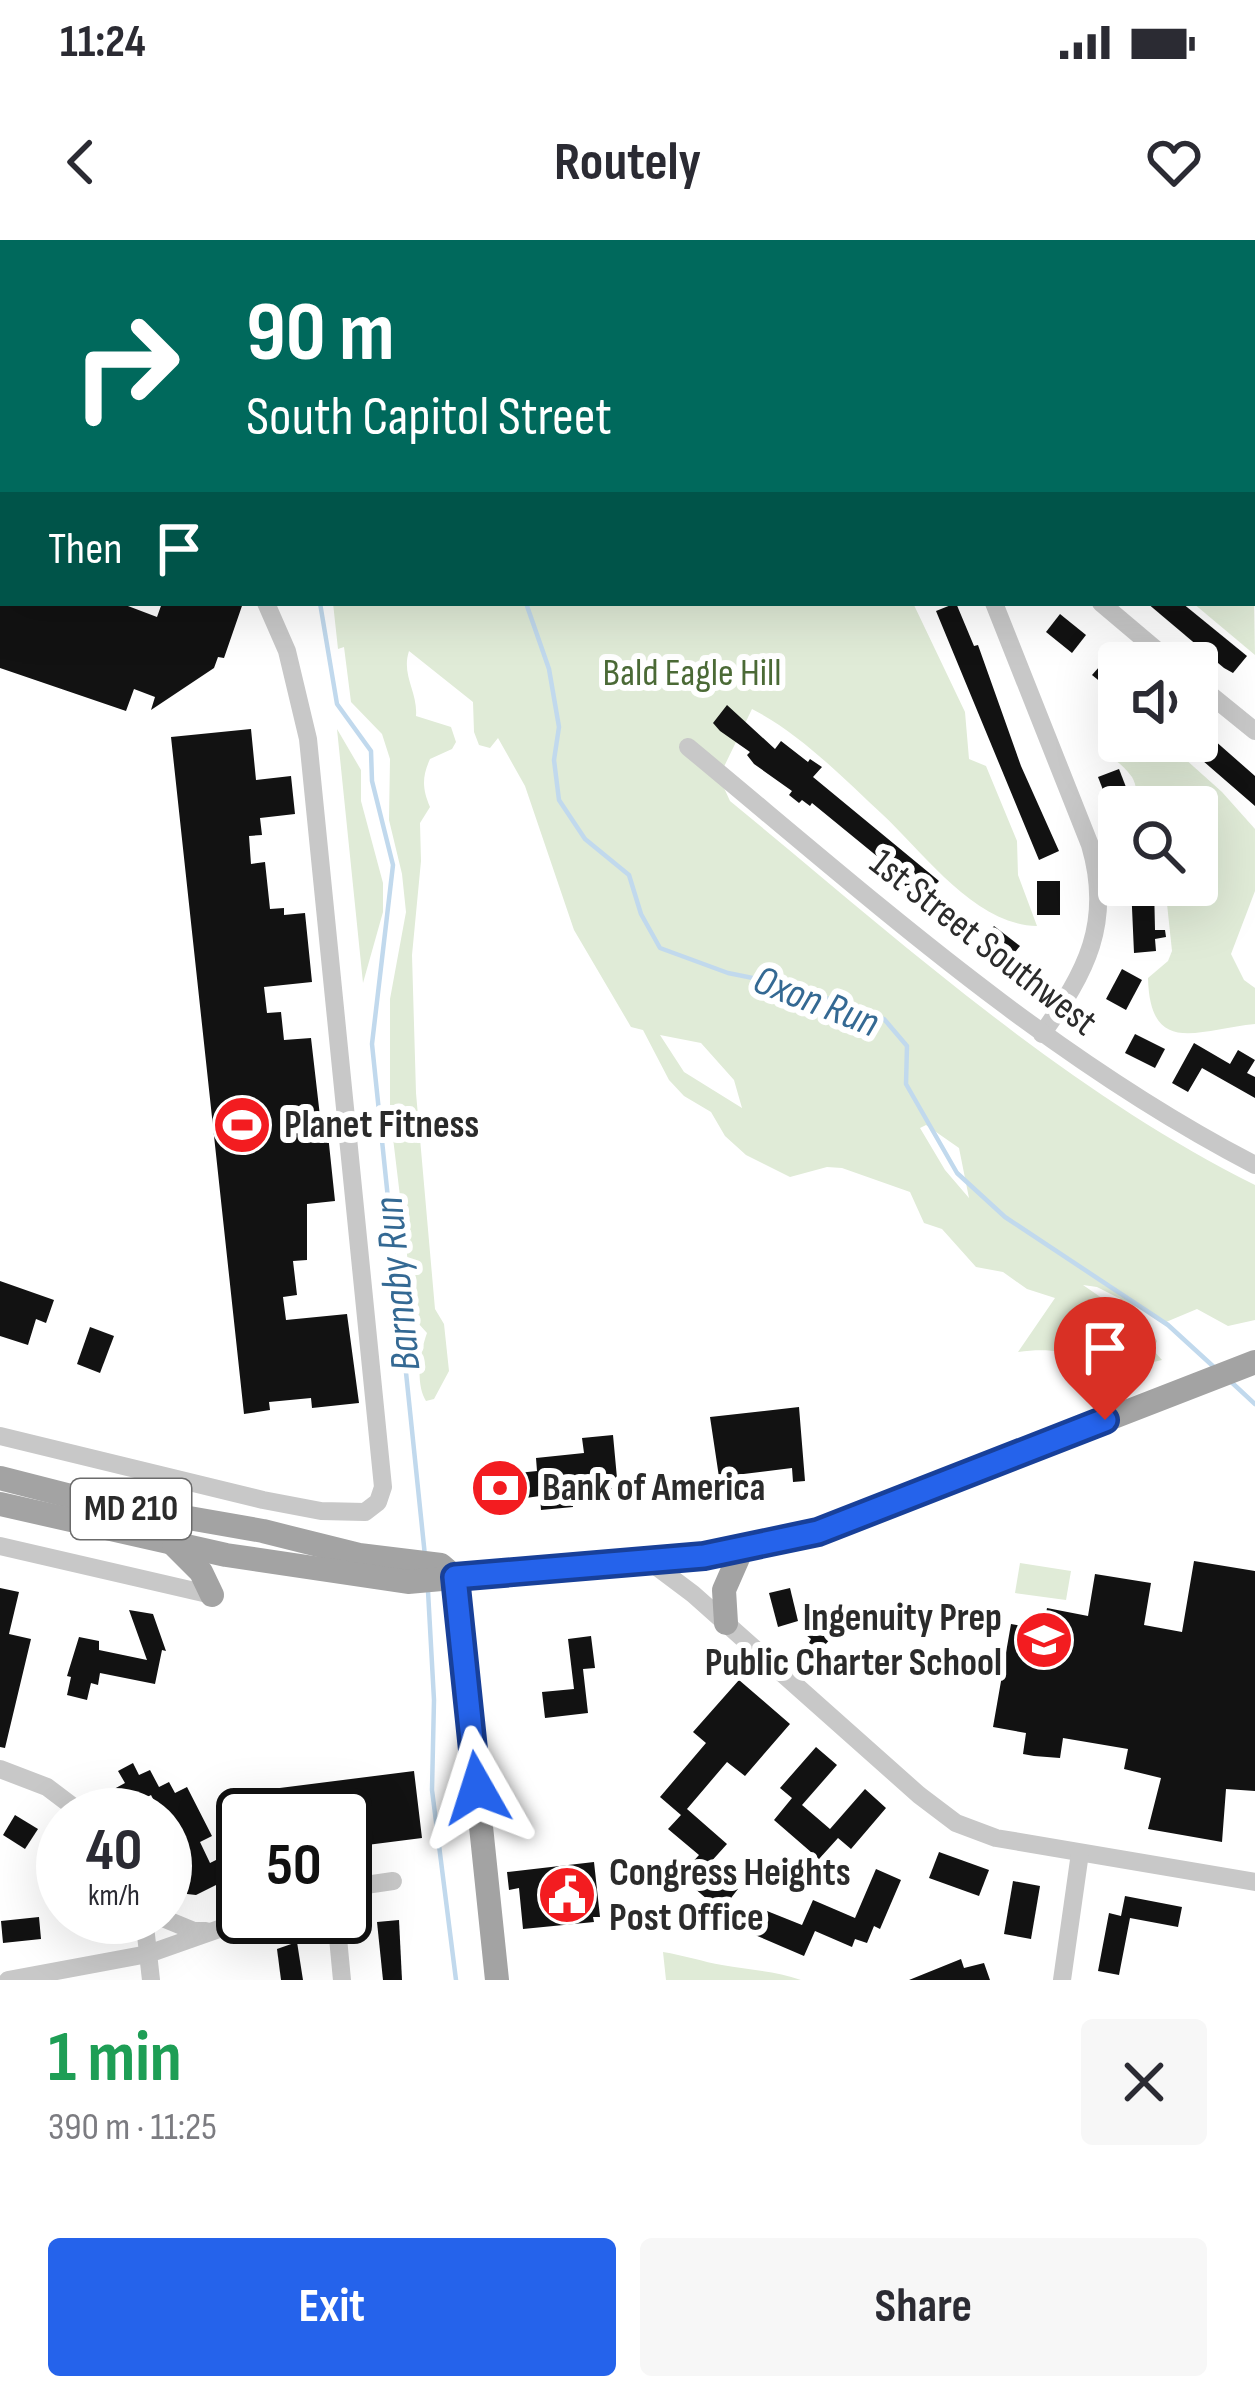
<!DOCTYPE html>
<html lang="en">
<head>
<meta charset="utf-8">
<style>
  :root { --surface:#fff; --page:#f7f7f7; --text:#2b2b33; --muted:#7c7c81; --accent:#2563eb }
  body { margin:0; font-family:"Sofia Sans Condensed",sans-serif; background:var(--page); color:var(--text); height:100vh; display:flex; flex-direction:column; font-size:45px; white-space:nowrap }
  * { box-sizing:border-box; margin:0 }
  p { font-size:39px; color:var(--muted) }
  .icon { flex:none; width:66px; height:66px; fill:none; stroke:currentColor; stroke-width:2; stroke-linecap:round; stroke-linejoin:round }
  .map { position:relative; height:1740px; overflow:hidden }
  .panel { display:flex; flex-direction:column; background:var(--surface); flex:1 }
  .panel>* { flex:none }
  .top-card { position:absolute; left:0px; top:0px; width:1257px; height:366px; box-shadow:0 12px 48px #0002; background:#00695c; color:#fff; overflow:hidden }
  .controls { position:absolute; left:1098px; top:402px; display:grid; gap:24px }
  .controls a { display:grid; place-items:center; width:120px; height:120px; border-radius:12px; background:var(--surface); box-shadow:0 12px 48px #0002; font-size:60px }
  .speed { position:absolute; left:36px; top:1548px; display:flex; gap:24px; font-size:60px; font-weight:700; text-align:center }
  .speed>* { display:grid; place-content:center; width:156px; height:156px; border-radius:50%; background:var(--surface); box-shadow:0 12px 48px #0002; line-height:1 }
  .speed small { font-size:30px; font-weight:400 }
  .speed .limit { border:6px solid #111; border-radius:18px; background:#fff; color:#111 }
  .pin { position:absolute; display:grid; place-items:center; width:102px; height:102px; color:#fff; margin:-123px -51px; border-radius:50% 50% 50% 0; rotate:-45deg; box-shadow:0 0 12px #0007 }
  .pin .icon { rotate:45deg }
  .me { position:absolute; width:132px; margin:-66px; rotate:354deg; stroke-linejoin:round; filter:drop-shadow(0 0 9px #0008) }
  .turn { display:flex; align-items:center; gap:42px; height:252px; padding:0 48px; font-size:54px }
  .turn .icon { width:156px; height:156px; stroke-width:2.5 }
  .turn b { display:block; font-size:84px; line-height:102px }
  .then { display:flex; align-items:center; height:114px; padding:0 48px; background:#0003; gap:24px; font-size:45px }
  .round { display:grid; place-items:center; flex:none; width:126px; height:126px; border-radius:12px; background:var(--page) }
  .headline { display:flex; align-items:center; justify-content:space-between; height:204px; padding:0 48px }
  h1 { font-size:72px; font-weight:700; line-height:90px; color:#1e9e55 }
  .button { display:flex; gap:24px; margin-top:auto; padding:24px 48px }
  .button a { flex:1; height:138px; border-radius:12px; background:var(--accent); color:#fff; font-size:48px; font-weight:700; line-height:138px; text-align:center }
  .button a+a { background:var(--page); color:var(--text) }
  .status { display:flex; justify-content:space-between; align-items:center; height:84px; padding:0 60px; background:var(--surface); direction:ltr }
  .status svg { height:33px; fill:currentColor }
  header { display:flex; justify-content:space-between; align-items:center; height:156px; padding:0 48px; background:var(--surface); font-size:54px; font-weight:700 }
  .map>svg:first-child { display:block }
  .green { fill:#e0ebd7; fill-rule:evenodd }
  .lines { fill:none; stroke-linecap:round; stroke-linejoin:round }
  .stream { stroke:#c1d9ed; stroke-width:4.5 }
  .building { fill:#121212 }
  .minor { stroke:#c8c8c8; stroke-width:18 }
  .major { stroke:#a3a3a3; stroke-width:24 }
  .route-casing { stroke:#184099; stroke-width:30 }
  .route { stroke:#2563eb; stroke-width:21 }
  .labels { text-anchor:middle; dominant-baseline:central; stroke-width:12; stroke-linejoin:round; paint-order:stroke }
  .shield { fill:#fff; stroke:#6b6b6b; stroke-width:3 }
  .shield-label { font-size:36px; font-weight:bold; fill:#2b2b2b }
  .park-label { font-size:39px; fill:#4b6a36; stroke:#fff }
  .street-label { font-size:39px; fill:#2b2b2b; stroke:#fff }
  .poi-label { font-size:39px; font-weight:bold; fill:#2b2b2b; stroke:#fff; text-anchor:start }
  .water-label { font-size:42px; font-style:italic; fill:#346993; stroke:#fff }
</style>
</head>
<body>
<div class="status"><b>11:24</b><svg viewBox="0 0 49 12"><path d="M0 12V9h3v3zM5 12V6h3v6zM10 12V3h3v9zM15 12V0h3v12zM26 1h20v11H26zM47 4h2v5h-2z"/></svg></div>
<header><svg class="icon" aria-label="back" viewBox="0 0 24 24"><path d="M15 5l-7 7 7 7"/></svg>Routely<svg class="icon" aria-label="heart" viewBox="0 0 24 24"><path d="M12 20l-8-8c-3-5 5-10 8-4 3-6 11-1 8 4z"/></svg></header>
<div class="map">
<svg width="1255" height="1740" viewBox="0 0 1255 1740">
  <rect width="100%" height="100%" fill="#fff"/>
  <g class="green">
    <path d="M286,0H948L286,3Z"/>
    <path d="M1254,360L1255,415L1193,363H1254Z"/>
    <path d="M333,363H913L965,472L969,519L986,526L1017,601L1018,635L1037,686C975,685 924,613 882,574C842,537 801,494 752,469L719,537L730,561C898,699 1060,847 1255,945V1080L1228,1086L1197,1069L1166,1082L1097,1047L1083,1045L1151,1092L1157,1101L1153,1110L1162,1120L1145,1124L1130,1139L1111,1147C1086,1112 1057,1107 1018,1112L1055,1058L1027,1049L1003,1032L976,1027L942,989L924,983L910,952L842,928L827,927L790,937L746,915L725,896L711,872L684,856L669,840L643,790L631,787L574,690L525,546L498,498L490,508L479,505L474,492L473,462L409,411C401,435 418,452 416,476L451,487L456,502L452,509L430,519C422,537 422,548 430,567L420,583L421,621L412,715L416,853L435,1069L444,1084L449,1131L434,1159L426,1161C415,1143 420,1112 427,1093L418,1083L411,1048L390,873V759L406,672L402,634L389,580L390,519L382,494L351,462L344,407L338,409ZM660,795L701,803L734,840L742,868L684,832ZM926,885L959,908L969,958L945,930L920,888Z"/>
    <path d="M1119,472V501H1165L1222,552L1255,589V651L1231,714L1244,740L1255,748V784C1199,789 1150,818 1148,738L1168,721L1172,711L1165,645H1197V567H1139C1137,558 1137,545 1132,537C1111,507 1081,517 1119,472Z"/>
    <path d="M337,489L361,530V561L383,643V672L363,743Z"/>
    <path d="M1020,1323L1071,1331L1066,1360L1015,1353Z"/>
    <path d="M663,1712C683,1715 704,1722 722,1725C749,1730 775,1731 801,1740H666Z"/>
  </g>
  <g class="lines">
    <g class="stream">
      <path d="M351,0L353,3"/>
      <path d="M209,3L211,0"/>
      <path d="M320,363L337,464L371,511L372,541L393,625L372,804L425,1316"/>
      <path d="M526,363L549,429L559,487L554,520L559,560L585,599L629,635L641,674L660,708L728,733L793,746L884,779L907,806L906,844L957,933L1005,977L1168,1085L1215,1128"/>
      <path d="M1228,1139L1255,1164"/>
      <path d="M428,1351L434,1460L432,1550L456,1740"/>
    </g>
  </g>
  <g class="building">
    <path d="M0,363H120L157,377L162,363H243L224,418L218,417L214,428L151,470L155,457L134,449L126,471L0,428Z"/>
    <path d="M956,363L974,406L978,405L1021,526L1059,611L1039,620L936,371Z"/>
    <path d="M1147,363H1182L1247,416L1233,433L1224,428Z"/>
    <path d="M1060,374L1086,395L1072,413L1046,392Z"/>
    <path d="M1107,418L1119,428V457L1092,435Z"/>
    <path d="M727,465L775,509L781,501L808,522L810,519L822,527L813,537L939,641L924,658L905,646L900,635L812,563L810,566L802,560L799,563L789,555L792,551L754,524L747,515L750,512L720,491L713,483Z"/>
    <path d="M1197,485L1255,536V566L1180,501H1197Z"/>
    <path d="M251,489L256,540L291,536L295,574L260,578L262,595L249,596L251,624L265,622L270,669L284,668V675L305,673L312,742L264,747L267,773L281,772L284,800L311,798L321,885H327L335,961L307,964V1020L293,1021L297,1055L283,1057L286,1080L347,1074L359,1163L312,1168L311,1158L269,1162L270,1170L244,1174L171,497Z"/>
    <path d="M1119,529L1131,560L1110,568L1098,537Z"/>
    <rect x="1037" y="641" width="23" height="34"/>
    <path d="M1131,645H1154L1155,690H1165L1166,697L1155,699L1156,711L1134,713Z"/>
    <path d="M994,686L1020,706L1005,724L980,703Z"/>
    <path d="M1122,729L1142,740L1126,770L1106,759Z"/>
    <path d="M1135,794L1165,809L1155,828L1125,813Z"/>
    <path d="M1194,803L1230,824L1238,810L1255,820L1247,833L1255,837V858L1202,828L1188,852L1172,843Z"/>
    <path d="M0,1041L54,1060L46,1083L36,1079L28,1105L0,1096Z"/>
    <path d="M90,1087L114,1096L100,1133L77,1124Z"/>
    <path d="M799,1167L805,1241L793,1242L792,1228L719,1237L710,1177Z"/>
    <path d="M613,1195L618,1249L572,1254L573,1267L541,1270L540,1256L482,1264L480,1237L537,1231L536,1218L584,1213L582,1198Z"/>
    <path d="M1194,1321L1255,1331V1551L1226,1549L1222,1602L1148,1589L1161,1538L1124,1529L1128,1509L1063,1498L1060,1518L1034,1516L1023,1514L1026,1493L993,1487L1011,1384L1043,1390L1047,1368L1088,1376L1095,1334L1151,1343L1144,1385L1182,1392Z"/>
    <path d="M0,1348L19,1352L9,1394L31,1399L5,1508L0,1507Z"/>
    <path d="M790,1348L798,1381L778,1387L769,1353Z"/>
    <path d="M832,1365L848,1378L819,1412L809,1403L811,1399L806,1395Z"/>
    <path d="M129,1370L153,1374L166,1411L162,1410L155,1444L100,1433L98,1445L91,1443L87,1460L67,1455L71,1437L67,1436L79,1397L99,1401V1410L147,1420Z"/>
    <path d="M591,1396L595,1428L583,1429L588,1473L545,1478L542,1452L574,1449L568,1399Z"/>
    <path d="M739,1440L790,1484L745,1536L727,1522L687,1569L727,1604L709,1624L738,1649L721,1671L680,1636L699,1615L668,1589L681,1575L660,1557L706,1503L693,1492Z"/>
    <path d="M816,1507L837,1525L802,1565L830,1589L865,1549L886,1568L851,1609L838,1598L819,1619L774,1580L792,1558L780,1548Z"/>
    <path d="M133,1523L139,1535L150,1530L159,1547L169,1542L175,1553L187,1547L212,1596L200,1602L210,1623L216,1620L226,1640L196,1655L187,1654L180,1639L191,1633L165,1583V1575H161L151,1555L124,1569L114,1549L125,1543L118,1531Z"/>
    <path d="M414,1531L422,1598L367,1605L369,1616L345,1621V1575H259L256,1551Z"/>
    <path d="M15,1575L38,1589L25,1609L3,1595Z"/>
    <path d="M58,1606L63,1612V1648L40,1621Z"/>
    <path d="M939,1612L989,1630L979,1656L929,1638Z"/>
    <path d="M594,1622L600,1677H593L594,1682L523,1689L519,1648L509,1650L507,1632Z"/>
    <path d="M876,1629L901,1640L880,1689L874,1686L867,1703L855,1699L852,1707L815,1691L804,1716L755,1695L767,1671L802,1685L813,1660L855,1678Z"/>
    <path d="M1013,1641L1040,1646L1031,1699L1004,1694Z"/>
    <path d="M1125,1656L1182,1667L1178,1687L1130,1678L1119,1735L1098,1731L1109,1673L1121,1676Z"/>
    <path d="M39,1677L41,1699L3,1703L1,1681Z"/>
    <path d="M399,1680L402,1740H383L377,1682Z"/>
    <path d="M297,1702L303,1740H281L277,1709Z"/>
    <path d="M961,1719L964,1728L984,1723L990,1740H909Z"/>
  </g>
  <g class="lines">
    <g class="minor">
      <path d="M964,3L965,0"/>
      <path d="M0,34L3,37"/>
      <path d="M1254,137L1255,135"/>
      <path d="M1254,250L1255,251"/>
      <path d="M994,363L1090,605C1113,683 1086,732 1042,794"/>
      <path d="M1101,363L1172,423"/>
      <path d="M1197,444L1255,491"/>
      <path d="M688,507C869,657 1045,816 1255,925"/>
      <path d="M0,1196L263,1260L321,1271L365,1272L378,1262L383,1247L308,499L287,411L266,363"/>
      <path d="M0,1306L212,1355"/>
      <path d="M649,1321L693,1354L919,1555L956,1583L996,1598L1255,1642"/>
      <path d="M0,1529L47,1547L84,1575"/>
      <path d="M345,1648L393,1641"/>
      <path d="M144,1677L151,1740"/>
      <path d="M160,1677L194,1691H206"/>
      <path d="M336,1677L342,1740"/>
      <path d="M8,1740L148,1714L253,1677"/>
      <path d="M1062,1740L1080,1613"/>
    </g>
    <g class="major">
      <path d="M0,1238L86,1260L263,1291L359,1315L441,1325L455,1337"/>
      <path d="M0,1264L226,1315L408,1342L703,1316L818,1292L1255,1122"/>
      <path d="M174,1305L201,1332L212,1355"/>
      <path d="M455,1337L497,1740"/>
      <path d="M726,1383L724,1350L742,1309"/>
    </g>
  </g>
  <g class="lines">
    <g class="route-casing">
      <path id="route" d="M477,1548L455,1337L704,1316L818,1292L1105,1180"/>
    </g>
    <use href="#route" class="route"/>
  </g>
  <defs>
    <g id="stadium-disc" transform="scale(3)"><circle r="9.5" fill="#f31c20" stroke="#fff"/><path d="M0-5a6.5 5 0 1 0 0 10a6.5 5 0 1 0 0-10ZM-3.5-1.8h7v3.6h-7Z" fill="#fff"/></g>
    <g id="bank-disc" transform="scale(3)"><circle r="9.5" fill="#f31c20" stroke="#fff"/><path d="M-6-4H6V4H-6ZM0-2.3a2.3 2.3 0 1 0 0 4.6a2.3 2.3 0 1 0 0-4.6Z" fill="#fff"/></g>
    <g id="school-disc" transform="scale(3)"><circle r="9.5" fill="#f31c20" stroke="#fff"/><path d="M0-5L7-2L0 1L-7-2ZM-4 1L0 2.5L4 1V4Q0 6-4 4Z" fill="#fff"/></g>
    <g id="civic-disc" transform="scale(3)"><circle r="9.5" fill="#f31c20" stroke="#fff"/><path d="M-.6-6.5H3V-4.5H.6V-3L4-1V1h2V6H-6V1h2V-1L-.6-3ZM-1.2 2.5V6h2.4V2.5Z" fill="#fff"/></g>
  </defs>
  <g fill-rule="evenodd">
    <use href="#stadium-disc" x="242" y="885"/>
    <use href="#bank-disc" x="500" y="1248"/>
    <use href="#school-disc" x="1044" y="1400"/>
    <use href="#civic-disc" x="567" y="1655"/>
  </g>
  <g class="labels">
    <rect class="shield" x="71" y="1239" width="120" height="60" rx="9"/>
    <g class="shield-label">
      <text x="131" y="1269">MD 210</text>
    </g>
    <g class="park-label">
      <text x="692" y="433">Bald Eagle Hill</text>
    </g>
    <g class="street-label">
      <text transform="translate(983 703) rotate(38)">1st Street Southwest</text>
    </g>
    <g class="poi-label">
      <text x="284" y="885">Planet Fitness</text>
      <text x="542" y="1248">Bank of America</text>
      <text x="1002" y="1378" text-anchor="end">Ingenuity Prep<tspan x="1002" dy="45">Public Charter School</tspan></text>
      <text x="609" y="1633">Congress Heights<tspan x="609" dy="45">Post Office</tspan></text>
    </g>
    <g class="water-label">
      <text transform="translate(816 762) rotate(21)">Oxon Run</text>
      <text transform="translate(398 1044) rotate(-96)">Barnaby Run</text>
    </g>
  </g>
</svg>
<div class="controls">
<a><svg class="icon" aria-label="sound" viewBox="0 0 24 24"><path d="M4 9h4l5-4v14l-5-4H4zM17 9q2 3 0 6"/></svg></a>
<a><svg class="icon" aria-label="search" viewBox="0 0 24 24"><circle cx="10" cy="10" r="6"/><path d="M15 15l6 6"/></svg></a>
</div>
<div class="speed"><div>40<small>km/h</small></div><div class="limit">50</div></div>
<div class="pin" style="left:1105px;top:1180px;background:#d93025"><svg class="icon" aria-label="arrive" viewBox="0 0 24 24"><path d="M6 21V4h12l-3 4 3 4H6"/></svg></div>
<svg class="me" style="left:477px;top:1548px" viewBox="-20 -20 40 40"><path d="M0-17L14 15 0 8-14 15z" fill="#2563eb" stroke="#fff" stroke-width="4"/></svg>
<div class="top-card">
<div class="turn"><svg class="icon" aria-label="right" viewBox="0 0 24 24"><path d="M7 20v-9h11M14 6l5 5-5 5"/></svg><div><b>90 m</b>South Capitol Street</div></div>
<div class="then">Then<svg class="icon" aria-label="arrive" viewBox="0 0 24 24"><path d="M6 21V4h12l-3 4 3 4H6"/></svg></div>
</div>
</div>
<section class="panel">
<div class="headline"><div><h1>1 min</h1><p>390 m · 11:25</p></div><a class="round"><svg class="icon" aria-label="close" viewBox="0 0 24 24"><path d="M6 6l12 12M18 6L6 18"/></svg></a></div>
<div class="button"><a>Exit</a><a>Share</a></div>
</section>
</body>
</html>
